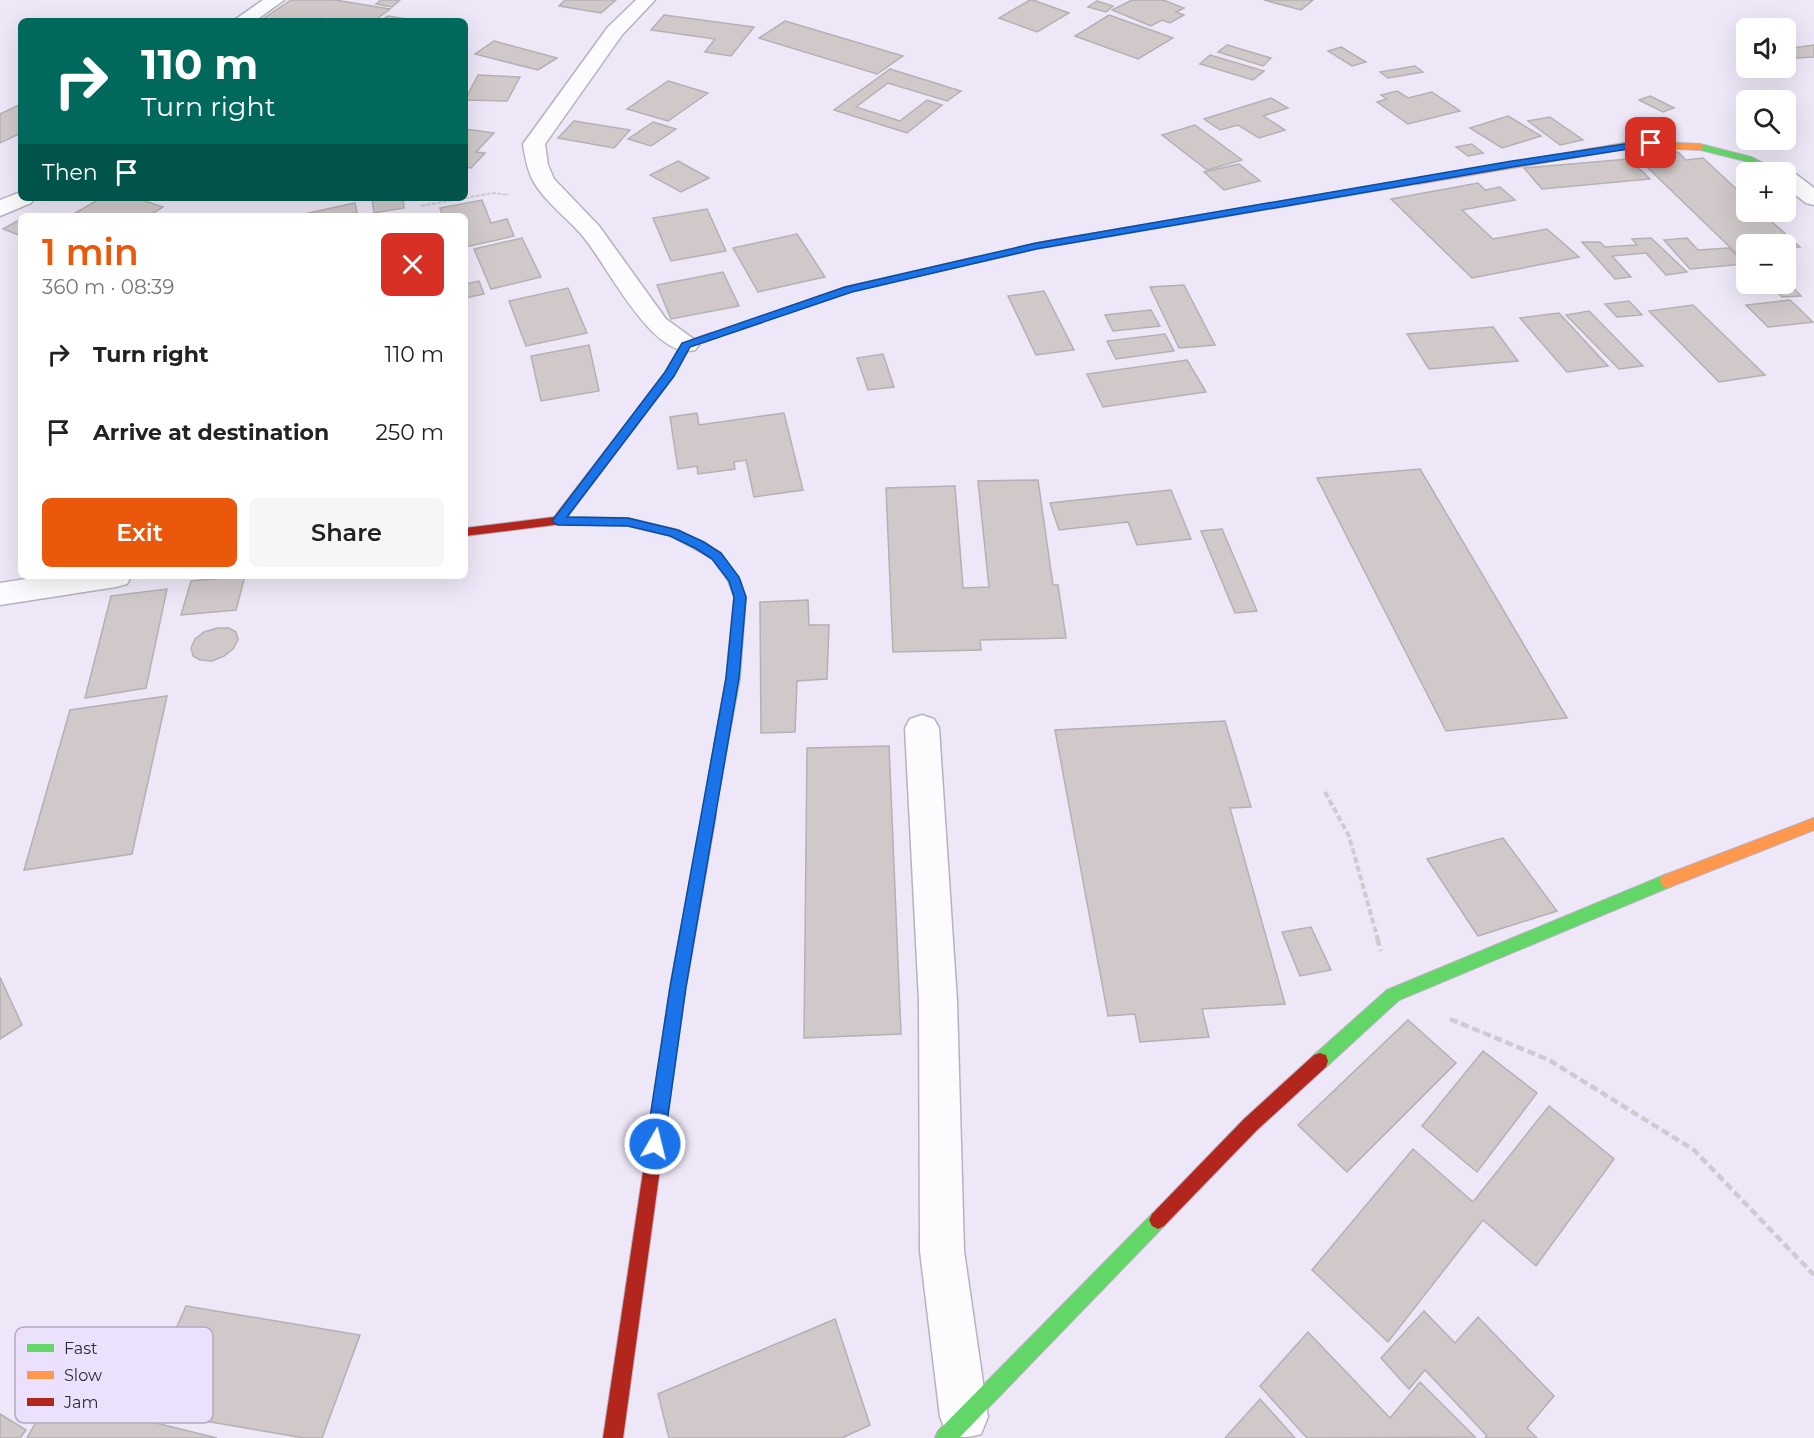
<!DOCTYPE html>
<html lang="en">
<head>
<meta charset="utf-8">
<style>
  :root { --surface:#fff; --page:#f6f6f6; --text:#222; --muted:#767676; --accent:#ea580c }
  body { margin:0; font-family:Montserrat,sans-serif; background:var(--page); color:var(--text); height:100vh; display:flex; flex-direction:column; font-size:22px; white-space:nowrap }
  * { box-sizing:border-box; margin:0 }
  p { font-size:20px; color:var(--muted) }
  .icon { flex:none; width:33px; height:33px; fill:none; stroke:currentColor; stroke-width:2; stroke-linecap:round; stroke-linejoin:round }
  .map { position:relative; flex:1; overflow:hidden }
  .details { position:absolute; left:18px; top:213px; width:450px; height:366px; display:flex; flex-direction:column; background:var(--surface); border-radius:9px; box-shadow:0 6px 24px #0002 }
  .details>* { flex:none }
  .guide { position:absolute; left:18px; top:18px; width:450px; height:183px; border-radius:9px; box-shadow:0 6px 24px #0002; background:#00695c; color:#fff; overflow:hidden }
  .buttons { position:absolute; left:1736px; top:18px; display:grid; gap:12px }
  .buttons a { display:grid; place-items:center; width:60px; height:60px; border-radius:9px; background:var(--surface); box-shadow:0 6px 24px #0002; font-size:30px }
  .pin { position:absolute; display:grid; place-items:center; width:51px; height:51px; color:#fff; margin:-26px; border-radius:12px; box-shadow:0 3px 9px #0006 }
  .me { position:absolute; width:66px; margin:-33px; rotate:8deg; stroke-linejoin:round; filter:drop-shadow(0 0 4px #0008) }
  .turn { display:flex; align-items:center; gap:21px; height:126px; padding:0 24px; font-size:27px }
  .turn .icon { width:78px; height:78px; stroke-width:2.5 }
  .turn b { display:block; font-size:42px; line-height:51px }
  .then { display:flex; align-items:center; height:57px; padding:0 24px; background:#0003; gap:12px; font-size:22px }
  .round { display:grid; place-items:center; flex:none; width:63px; height:63px; border-radius:9px; background:var(--page) }
  .head { display:flex; align-items:center; justify-content:space-between; height:102px; padding:0 24px }
  h1 { font-size:36px; font-weight:600; line-height:45px; color:var(--accent) }
  .primary-button { display:flex; gap:12px; margin-top:auto; padding:12px 24px }
  .primary-button a { flex:1; height:69px; border-radius:9px; background:var(--accent); color:#fff; font-size:24px; font-weight:600; line-height:69px; text-align:center }
  .primary-button a+a { background:var(--page); color:var(--text) }
  ul { padding:0; list-style:none }
  li { display:flex; align-items:center; gap:18px; height:78px; padding:0 24px }
  li div { flex:1 }
  li b { display:block; font-size:22px }
  li em { font-style:normal }
  .map>svg:first-child { display:block }
  .building { fill:#d1c9c9; stroke:#b5b0b3; stroke-width:1.5 }
  .lines { fill:none; stroke-linecap:round; stroke-linejoin:round }
  .street-casing { stroke:#b7b2be; stroke-width:3 }
  .fast-casing { stroke:#b7b2be; stroke-width:2 }
  .slow-casing { stroke:#b7b2be; stroke-width:2 }
  .jam-casing { stroke:#b7b2be; stroke-width:2 }
  .path-far2 { stroke:#cdcbd1; stroke-width:2; stroke-dasharray:4 1.5; stroke-linecap:butt }
  .path-far1 { stroke:#cdcbd1; stroke-width:4; stroke-dasharray:6 3; stroke-linecap:butt }
  .path { stroke:#cdcbd1; stroke-width:4.5; stroke-dasharray:8 4; stroke-linecap:butt }
  .street { fill:#fcfbfe; fill-rule:evenodd }
  .fast { fill:#63d668; fill-rule:evenodd }
  .slow { fill:#ff974d; fill-rule:evenodd }
  .jam { fill:#b3261e; fill-rule:evenodd }
  .route { fill:#1a73e8; stroke:#114b97; stroke-width:1.5 }
  .key { fill:#ece1fd; stroke:#b3aac1; stroke-width:1.5 }
  .key-label { font-size:16px; fill:#2f2a35 }
</style>
</head>
<body>
<div class="map">
<svg width="1814" height="1438" viewBox="0 0 1814 1438">
  <rect width="100%" height="100%" fill="#ede7f7"/>
  <g class="building">
    <path d="M291,0H335L390,9L374,21H338L321,18L317,21H260Z"/>
    <path d="M381,0H400L392,7L376,4Z"/>
    <path d="M565,0H616L601,13L559,6Z"/>
    <path d="M1030,0H1033L1069,13L1037,32L999,18Z"/>
    <path d="M1132,0H1163L1184,8L1176,12L1184,15L1170,23L1162,20L1151,26L1112,10Z"/>
    <path d="M1264,0H1313L1301,10Z"/>
    <path d="M1097,1L1113,6L1106,12L1088,7Z"/>
    <path d="M664,15L754,27L731,56L705,52L715,39L651,30Z"/>
    <path d="M1109,15L1173,38L1138,59L1075,36Z"/>
    <path d="M388,16L413,20L380,21Z"/>
    <path d="M785,21L903,56L877,74L759,38Z"/>
    <path d="M494,41L557,58L538,70L475,54Z"/>
    <path d="M1227,45L1271,58L1263,66L1218,52Z"/>
    <path d="M1814,45V57L1797,58L1785,49Z"/>
    <path d="M1341,47L1366,62L1352,66L1328,51Z"/>
    <path d="M1210,55L1264,71L1253,80L1200,64Z"/>
    <path d="M1415,66L1423,72L1388,78L1380,72Z"/>
    <path d="M890,69L961,91L947,101L888,83L856,107L900,121L927,100L942,105L907,133L834,110Z"/>
    <path d="M478,75L520,77L507,101L465,100Z"/>
    <path d="M668,81L708,93L668,121L627,109Z"/>
    <path d="M1397,91L1408,98L1432,92L1460,111L1408,124L1377,102L1387,99L1381,95Z"/>
    <path d="M1650,96L1674,108L1663,112L1639,100Z"/>
    <path d="M1271,98L1288,108L1263,116L1285,130L1259,138L1238,125L1220,130L1204,119Z"/>
    <path d="M21,104V133L0,143V114Z"/>
    <path d="M1508,116L1541,136L1502,148L1470,128Z"/>
    <path d="M1550,117L1583,140L1560,145L1528,121Z"/>
    <path d="M574,121L630,130L614,148L558,138Z"/>
    <path d="M653,122L676,129L651,146L628,139Z"/>
    <path d="M1195,125L1242,160L1207,170L1162,135Z"/>
    <path d="M465,129L494,133L476,152L485,153L471,168L465,167Z"/>
    <path d="M1472,144L1483,153L1468,156L1456,147Z"/>
    <path d="M1678,152L1686,160L1703,158L1746,198V212H1761L1800,247L1785,249V244H1746V252L1736,253L1645,165L1651,164L1642,155Z"/>
    <path d="M1629,159L1650,179L1542,189L1524,168Z"/>
    <path d="M678,161L709,178L681,192L650,175Z"/>
    <path d="M1239,164L1260,181L1224,190L1204,172Z"/>
    <path d="M1478,183L1485,190L1500,187L1515,200L1462,210L1493,239L1547,229L1579,257L1472,278L1391,199Z"/>
    <path d="M101,198H136L163,207L149,216H70Z"/>
    <path d="M372,198H403L404,208L374,213Z"/>
    <path d="M482,200L491,223L507,219L514,236L465,247V216H443L440,208Z"/>
    <path d="M355,203L357,213L341,216H295Z"/>
    <path d="M707,209L726,251L671,261L653,218Z"/>
    <path d="M21,219V236L3,229Z"/>
    <path d="M797,234L825,277L758,292L733,248Z"/>
    <path d="M522,238L541,277L491,289L474,249Z"/>
    <path d="M1651,238L1687,272L1666,275L1646,253L1612,256L1631,277L1615,279L1582,242H1600L1605,247L1637,245L1632,239Z"/>
    <path d="M1687,238L1698,250L1729,248L1745,264L1690,269L1664,240Z"/>
    <path d="M723,272L739,306L671,319L657,285Z"/>
    <path d="M1785,279L1801,296L1782,297L1769,284H1785Z"/>
    <path d="M479,281L484,294L465,298V284Z"/>
    <path d="M1184,285L1215,345L1179,348L1150,287Z"/>
    <path d="M568,288L587,333L526,346L509,301Z"/>
    <path d="M1044,291L1074,350L1036,355L1008,296Z"/>
    <path d="M1790,300L1813,322L1768,327L1746,305Z"/>
    <path d="M1629,301L1642,315L1617,317L1605,304Z"/>
    <path d="M1693,305L1765,375L1719,382L1649,311Z"/>
    <path d="M1151,310L1160,326L1113,331L1105,315Z"/>
    <path d="M1589,311L1643,366L1619,369L1566,315Z"/>
    <path d="M1559,313L1608,366L1567,372L1520,318Z"/>
    <path d="M1493,327L1518,361L1429,369L1407,334Z"/>
    <path d="M1165,334L1174,351L1116,359L1107,341Z"/>
    <path d="M589,345L599,391L541,401L531,356Z"/>
    <path d="M883,354L894,387L868,390L857,358Z"/>
    <path d="M1187,360L1206,392L1103,407L1087,374Z"/>
    <path d="M697,413L699,425L784,413L803,490L754,497L746,460L734,462L735,469L698,474L697,466L678,469L670,417Z"/>
    <path d="M1420,469L1567,718L1446,731L1317,478Z"/>
    <path d="M1038,480L1053,585H1058L1066,638L980,640L981,650L893,652L886,488L955,486L963,588L989,587L978,481Z"/>
    <path d="M1171,490L1191,539L1137,545L1128,522L1059,530L1050,503Z"/>
    <path d="M1222,529L1257,611L1235,613L1201,531Z"/>
    <path d="M245,576L236,610L181,615L191,581Z"/>
    <path d="M167,589L146,688L85,698L111,596Z"/>
    <path d="M808,600L809,625H829L827,679L797,681L795,732L761,733L760,602Z"/>
    <path d="M217,628H229L236,632L238,640L233,649L224,656L212,661L200,660L193,656L191,648L195,639L204,632Z"/>
    <path d="M167,696L132,854L24,870L70,710Z"/>
    <path d="M1225,721L1251,807L1230,808L1285,1004L1202,1009L1209,1037L1140,1042L1135,1014L1108,1016L1055,730Z"/>
    <path d="M889,746L901,1034L804,1038L807,748Z"/>
    <path d="M1503,838L1557,911L1478,936L1427,859Z"/>
    <path d="M1311,927L1331,970L1300,976L1282,932Z"/>
    <path d="M0,977L22,1025L0,1039Z"/>
    <path d="M1408,1020L1456,1063L1347,1172L1298,1125Z"/>
    <path d="M1483,1051L1537,1093L1477,1172L1422,1126Z"/>
    <path d="M1549,1106L1614,1159L1536,1266L1483,1220L1388,1342L1312,1270L1413,1149L1473,1202Z"/>
    <path d="M186,1306L360,1335L322,1438H304L140,1410Z"/>
    <path d="M1424,1311L1455,1343L1478,1317L1554,1396L1527,1428L1537,1438H1485L1487,1436L1425,1370L1409,1389L1381,1358Z"/>
    <path d="M835,1319L870,1425L842,1438H669L658,1394Z"/>
    <path d="M1308,1332L1390,1418L1420,1382L1475,1437L1307,1438L1260,1386Z"/>
    <path d="M50,1397L217,1438H27Z"/>
    <path d="M1260,1399L1295,1438H1225Z"/>
    <path d="M0,1414L26,1430L20,1438H0Z"/>
  </g>
  <g class="lines">
    <g class="street-casing">
      <g id="street">
        <path d="M263,0H284L255,21H233Z"/>
        <path d="M636,0H655L622,35L545,144L548,165L554,179L599,226L666,319L695,340L699,345L695,350C652,361 606,262 581,234C566,217 543,200 532,179C527,168 525,157 523,144L608,27Z"/>
        <path d="M1785,170L1793,172L1814,188V205L1806,203L1785,187V172H1777Z"/>
        <path d="M21,192V198H34L31,203L0,216V200Z"/>
        <path d="M45,576H131L127,584L116,587L0,605V583Z"/>
        <path d="M922,715L934,719L939,728L957,1001L964,1251L988,1417L981,1434C968,1438 960,1438 947,1434L940,1417L920,1251L919,1001L905,728L910,719Z"/>
      </g>
    </g>
    <g class="fast-casing">
      <g id="fast">
        <path d="M1700,144L1751,157L1781,172H1771L1745,161L1697,149L1696,147Z"/>
        <path d="M1418,178L1421,179V183L1036,249L976,263L971,260L1036,243Z"/>
        <path d="M558,517L628,518L678,530L721,553L740,580L746,597L740,678L714,819L709,821L704,819L702,815L726,678L734,597L728,581L713,559L671,536L628,526L554,524L552,521L554,518Z"/>
        <path d="M1667,874L1672,876L1674,881L1672,886L1399,1000L1326,1067L1320,1069L1314,1067L1312,1061L1314,1055L1387,990Z"/>
        <path d="M1158,1211L1164,1214L1167,1220L1164,1226L959,1438H935L938,1431L1152,1214Z"/>
      </g>
    </g>
    <g class="slow-casing">
      <g id="slow">
        <path d="M1636,141L1700,144L1704,147L1700,150L1636,147L1418,184L1414,181L1418,178Z"/>
        <path d="M976,257L979,258V262L851,291L715,338L711,339L706,336L845,287Z"/>
        <path d="M709,809L714,811L716,815L686,987L665,1132L663,1138L657,1140L651,1138L649,1132L670,987L702,815L704,811Z"/>
        <path d="M1814,818V830L1667,888L1662,886L1660,881L1662,876Z"/>
      </g>
    </g>
    <g class="jam-casing">
      <g id="jam">
        <path d="M711,333L716,336L715,338L690,347L674,376L562,524L465,536V528L554,517L665,373L682,343Z"/>
        <path d="M1320,1053L1326,1055L1328,1061L1326,1067L1256,1131L1164,1226L1158,1229L1152,1226L1149,1220L1152,1214L1244,1119L1314,1055Z"/>
        <path d="M657,1124L663,1126L665,1132L623,1438H603L649,1132L651,1126Z"/>
      </g>
    </g>
    <g class="path-far2">
      <path d="M465,198L493,193L509,195"/>
      <path d="M421,206L465,198"/>
    </g>
    <path class="path-far1" d="M1325,792L1349,836L1378,940"/>
    <g class="path">
      <path d="M1377,938L1381,951"/>
      <path d="M1450,1019L1549,1060L1694,1150L1814,1275"/>
    </g>
    <use href="#street" class="street"/>
    <use href="#fast" class="fast"/>
    <use href="#slow" class="slow"/>
    <use href="#jam" class="jam"/>
  </g>
  <path class="route" d="M1651,140L1655,143L1654,145L1512,167L1036,249L852,292L690,347L674,376L567,517L628,518L678,530L704,542L721,553L739,577L746,597L739,678L686,987L664,1144L661,1150L655,1153L649,1150L646,1144L670,987L726,678L734,597L729,581L712,559L695,548L670,536L628,526L558,525L552,521L665,372L682,343L845,287L1036,243L1512,161Z"/>
  <rect x="15" y="1327" width="198" height="96" rx="9" class="key"/>
  <rect x="27" y="1344" width="27" height="8" fill="#63d668"/>
  <rect x="27" y="1371" width="27" height="8" fill="#ff974d"/>
  <rect x="27" y="1398" width="27" height="8" fill="#b3261e"/>
  <g class="key-label">
    <text x="64" y="1354">Fast</text>
    <text x="64" y="1381">Slow</text>
    <text x="64" y="1408">Jam</text>
  </g>
</svg>
<div class="buttons">
<a><svg class="icon" aria-label="sound" viewBox="0 0 24 24"><path d="M4 9h4l5-4v14l-5-4H4zM17 9q2 3 0 6"/></svg></a>
<a><svg class="icon" aria-label="search" viewBox="0 0 24 24"><circle cx="10" cy="10" r="6"/><path d="M15 15l6 6"/></svg></a>
<a>+</a>
<a>−</a>
</div>
<div class="pin" style="left:1651px;top:143px;background:#d93025"><svg class="icon" aria-label="arrive" viewBox="0 0 24 24"><path d="M6 21V4h12l-3 4 3 4H6"/></svg></div>
<svg class="me" style="left:655px;top:1144px" viewBox="-20 -20 40 40"><circle r="17" fill="#1a73e8" stroke="#fff" stroke-width="3"/><path d="M0-11L8 9 0 5-8 9z" fill="#fff"/></svg>
<div class="guide">
<div class="turn"><svg class="icon" aria-label="right" viewBox="0 0 24 24"><path d="M7 20v-9h11M14 6l5 5-5 5"/></svg><div><b>110 m</b>Turn right</div></div>
<div class="then">Then<svg class="icon" aria-label="arrive" viewBox="0 0 24 24"><path d="M6 21V4h12l-3 4 3 4H6"/></svg></div>
</div>
<section class="details">
<div class="head"><div><h1>1 min</h1><p>360 m · 08:39</p></div><a class="round" style="background:#d93025;color:#fff"><svg class="icon" aria-label="close" viewBox="0 0 24 24"><path d="M6 6l12 12M18 6L6 18"/></svg></a></div>
<ul>
<li><svg class="icon" aria-label="right" viewBox="0 0 24 24"><path d="M7 20v-9h11M14 6l5 5-5 5"/></svg><div><b>Turn right</b></div><em>110 m</em></li>
<li><svg class="icon" aria-label="arrive" viewBox="0 0 24 24"><path d="M6 21V4h12l-3 4 3 4H6"/></svg><div><b>Arrive at destination</b></div><em>250 m</em></li>
</ul>
<div class="primary-button"><a>Exit</a><a>Share</a></div>
</section>
</div>
</body>
</html>
